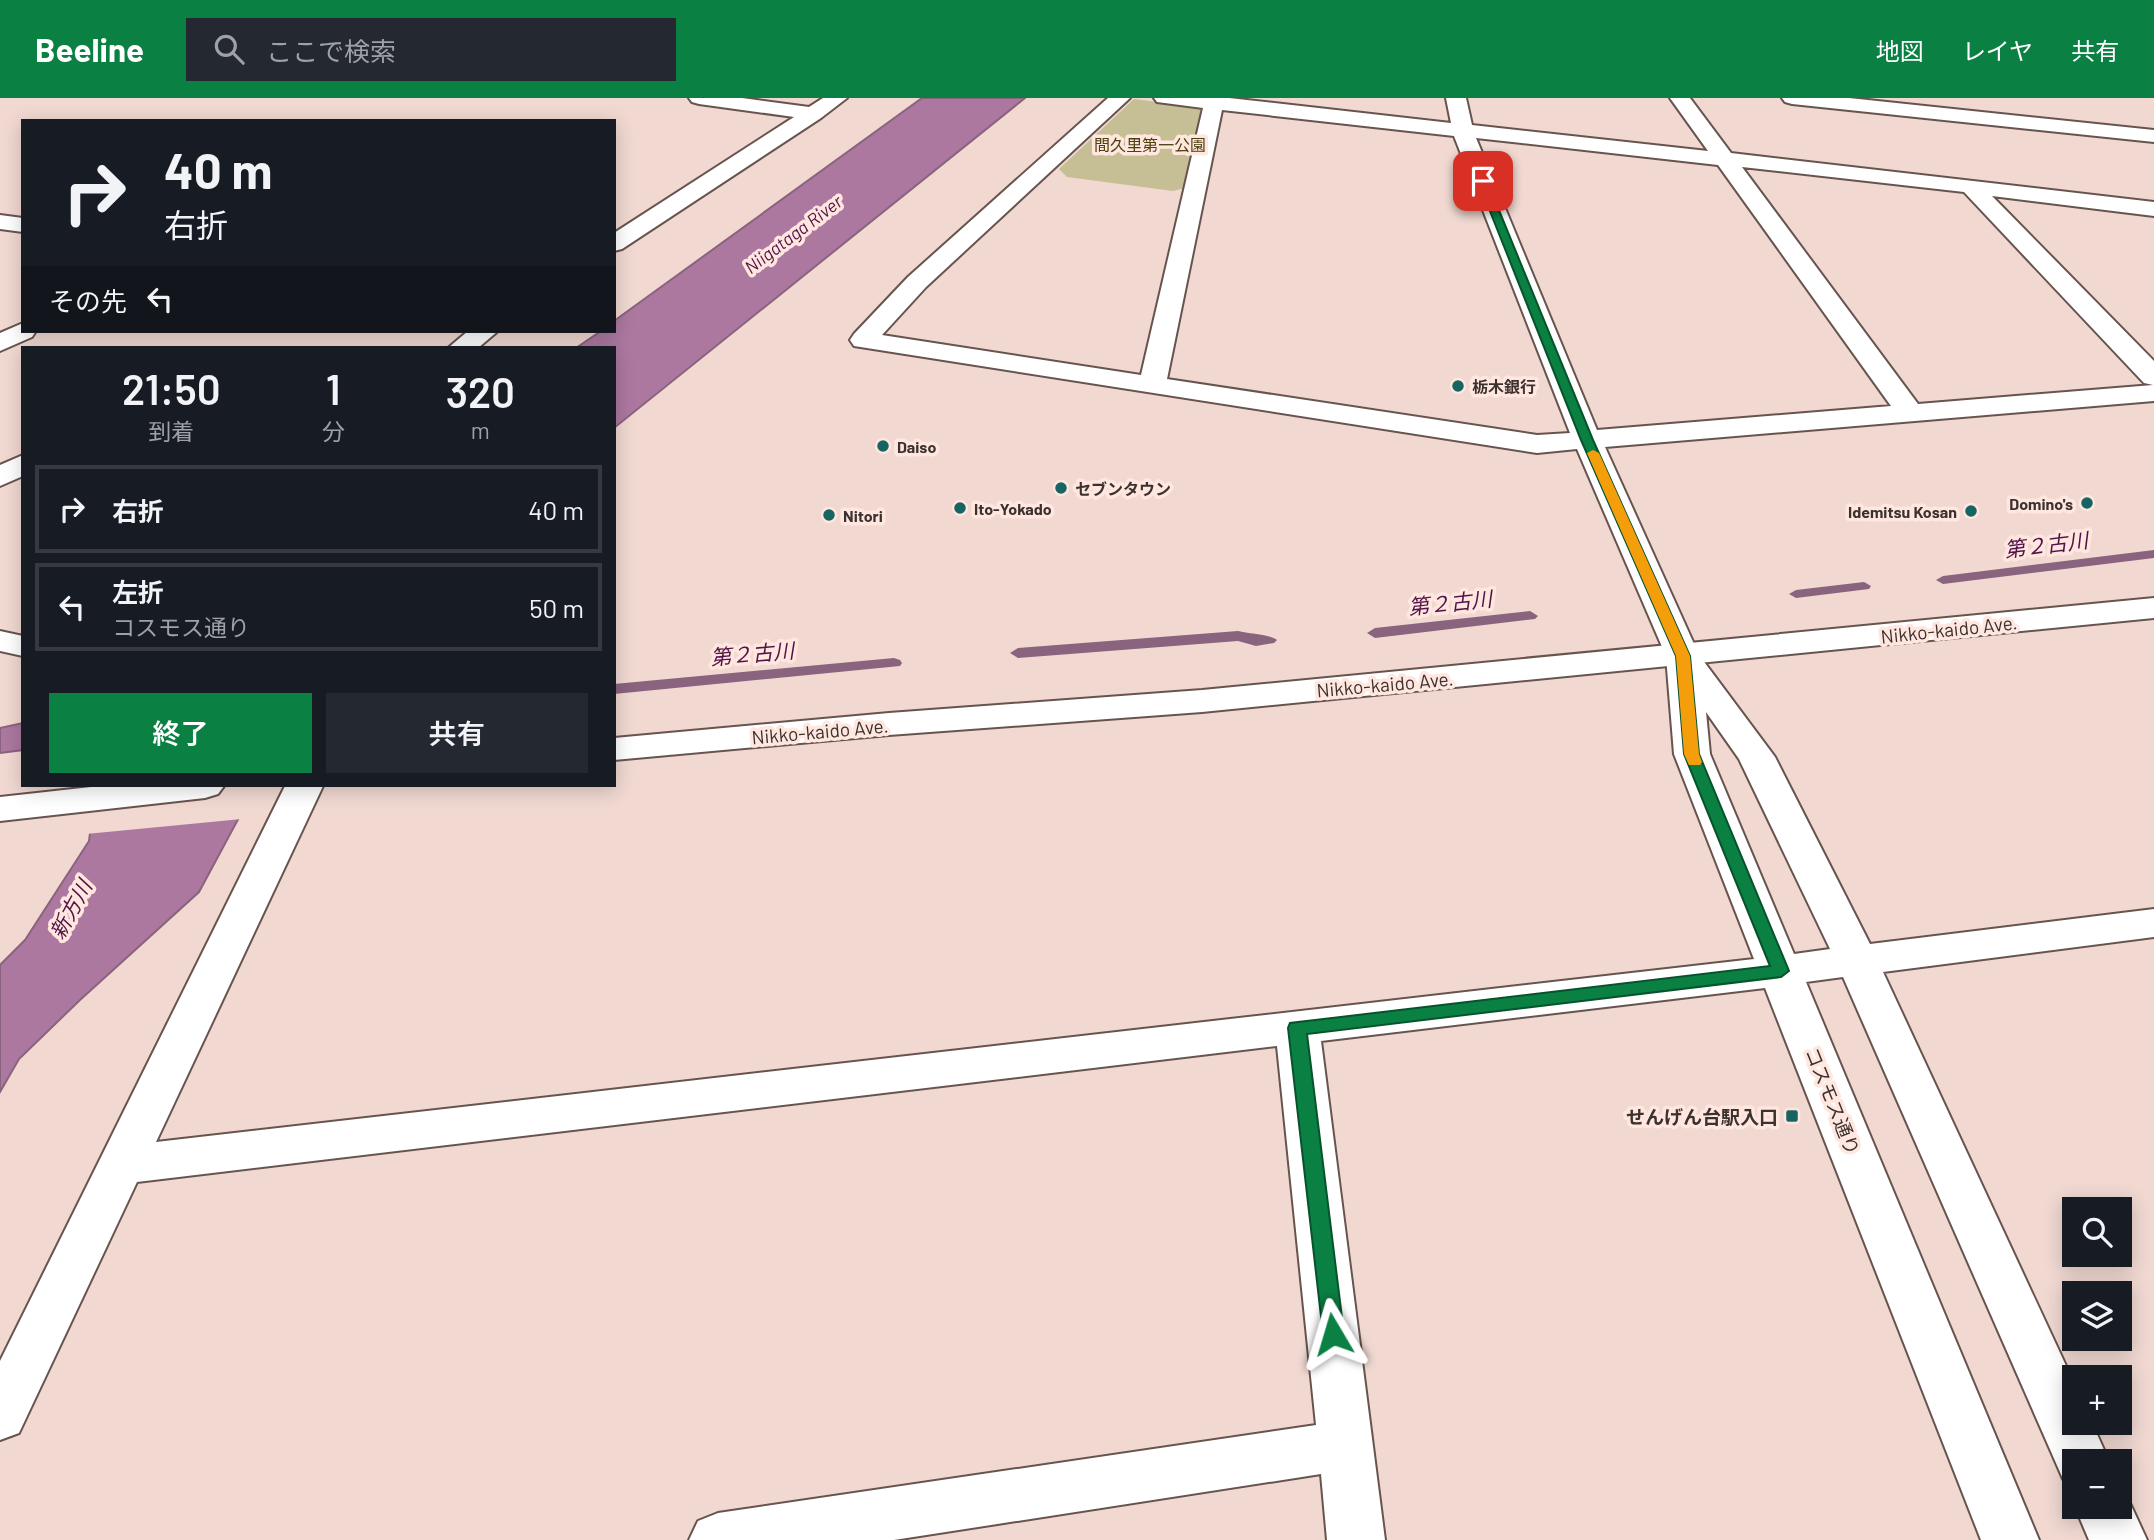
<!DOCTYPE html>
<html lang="ja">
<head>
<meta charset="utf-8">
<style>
  :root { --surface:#171b24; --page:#242831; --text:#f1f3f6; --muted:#9ea1a6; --line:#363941; --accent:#0b8043 }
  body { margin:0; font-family:Barlow,"Noto Sans JP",sans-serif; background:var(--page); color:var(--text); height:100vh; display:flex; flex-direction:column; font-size:26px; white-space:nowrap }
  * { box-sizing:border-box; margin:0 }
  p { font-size:23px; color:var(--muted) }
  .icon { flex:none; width:38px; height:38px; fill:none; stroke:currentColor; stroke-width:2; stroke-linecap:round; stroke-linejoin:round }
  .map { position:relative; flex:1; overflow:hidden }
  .sheet { position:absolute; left:21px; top:248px; width:595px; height:441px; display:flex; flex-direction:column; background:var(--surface); border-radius:0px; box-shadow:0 4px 18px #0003 }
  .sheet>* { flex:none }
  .hud { position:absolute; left:21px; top:21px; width:595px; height:214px; border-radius:0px; box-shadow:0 4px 18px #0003; background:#171b24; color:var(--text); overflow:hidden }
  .controls { position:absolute; left:2062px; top:1099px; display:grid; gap:14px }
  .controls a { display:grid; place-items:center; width:70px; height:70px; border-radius:0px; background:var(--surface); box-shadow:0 4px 18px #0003; font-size:35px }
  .pin { position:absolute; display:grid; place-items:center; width:60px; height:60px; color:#fff; margin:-30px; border-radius:14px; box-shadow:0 4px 10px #0006 }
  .me { position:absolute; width:77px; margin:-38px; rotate:353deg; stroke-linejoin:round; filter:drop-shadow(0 0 5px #0008) }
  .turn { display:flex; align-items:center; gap:24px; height:147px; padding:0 28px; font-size:32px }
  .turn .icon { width:91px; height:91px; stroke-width:2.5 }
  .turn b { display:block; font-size:49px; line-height:60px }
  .then { display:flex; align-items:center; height:66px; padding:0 28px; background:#0003; gap:14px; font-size:26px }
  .eta { display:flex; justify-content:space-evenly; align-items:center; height:119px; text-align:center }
  .eta b { font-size:42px; font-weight:600; line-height:49px }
  .primary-button { display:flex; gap:14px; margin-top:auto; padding:14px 28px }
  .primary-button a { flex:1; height:80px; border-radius:0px; background:var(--accent); color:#fff; font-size:28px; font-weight:600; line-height:80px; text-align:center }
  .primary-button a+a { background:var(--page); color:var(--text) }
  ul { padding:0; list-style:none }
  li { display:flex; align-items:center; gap:21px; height:88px; margin:0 14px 10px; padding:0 14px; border:4px solid var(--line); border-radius:0px }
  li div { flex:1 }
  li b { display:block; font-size:26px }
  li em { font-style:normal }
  header { display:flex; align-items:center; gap:42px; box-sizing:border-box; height:98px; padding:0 35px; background:var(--accent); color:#fff }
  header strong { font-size:33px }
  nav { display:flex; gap:38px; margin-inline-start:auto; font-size:24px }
  .search { width:490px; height:63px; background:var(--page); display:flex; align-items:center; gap:18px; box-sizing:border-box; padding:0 24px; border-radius:0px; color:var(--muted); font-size:26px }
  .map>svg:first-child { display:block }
  .green { fill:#c6be94 }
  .water { fill:#ac78a0; stroke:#8a637e; stroke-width:2 }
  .pier { fill:#f1d9d2 }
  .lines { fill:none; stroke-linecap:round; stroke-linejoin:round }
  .stream { fill:#8a637e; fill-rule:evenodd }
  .minor-casing { stroke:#68544e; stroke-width:4 }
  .highway-casing { stroke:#68544e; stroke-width:4 }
  .minor { fill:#fff; fill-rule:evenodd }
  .highway { fill:#fff; fill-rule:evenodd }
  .route { fill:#0b8043; stroke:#07532c; stroke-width:2 }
  .slow { fill:#f59e0b }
  .poi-dot { fill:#166563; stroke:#ffe7df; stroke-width:2.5 }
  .labels { text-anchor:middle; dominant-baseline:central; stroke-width:7; stroke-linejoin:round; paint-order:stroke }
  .far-park-label { font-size:16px; fill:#4a410f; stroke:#ffe7df }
  .far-poi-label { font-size:16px; font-weight:bold; fill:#3b312f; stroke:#ffe7df; text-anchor:start }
  .far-water-label { font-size:18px; font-style:italic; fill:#521348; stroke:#ffe7df }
  .street-label { font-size:19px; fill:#3b312f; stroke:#ffe7df }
  .poi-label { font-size:19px; font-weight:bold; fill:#3b312f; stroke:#ffe7df; text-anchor:end }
  .water-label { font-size:21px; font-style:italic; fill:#521348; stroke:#ffe7df }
</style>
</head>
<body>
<header>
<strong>Beeline</strong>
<div class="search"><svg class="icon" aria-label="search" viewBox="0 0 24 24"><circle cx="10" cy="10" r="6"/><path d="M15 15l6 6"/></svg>ここで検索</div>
<nav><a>地図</a><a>レイヤ</a><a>共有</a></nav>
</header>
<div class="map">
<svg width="2154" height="1442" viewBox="0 0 2154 1442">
  <rect width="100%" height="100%" fill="#f1d9d2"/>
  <path class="green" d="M1134,1L1203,10L1189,89L1173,93L1067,79L1059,71Z"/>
  <g class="water">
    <path d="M922,0H1025L614,330V250H576L601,233H614V223Z"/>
    <path d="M23,625V652L0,655V630Z"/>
    <path d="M96,688H256L199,794L80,902L19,961L0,994V867L25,842L89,743Z"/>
  </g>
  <g class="pier">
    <path d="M24,688H72L21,742L0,744V724Z"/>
    <path d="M92,688H259L242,721L86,736Z"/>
  </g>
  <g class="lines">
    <g class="stream">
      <path d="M2154,452V460L1943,486L1936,482L1943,478Z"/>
      <path d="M1864,484L1871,488L1869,491L1796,500L1789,496L1796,492Z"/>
      <path d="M1530,513L1538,518L1535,521L1375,540L1367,535L1375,530Z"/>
      <path d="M1238,533C1249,536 1270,536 1277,542L1274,545L1256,548L1238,543L1018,560L1010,555L1018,550Z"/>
      <path d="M894,560L900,562L902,565L900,568L614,596V586Z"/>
    </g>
    <g class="minor-casing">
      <g id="minor">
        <path d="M689,0H742L809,9L823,0H847L821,20L622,151L614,153V135L794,19L699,6L692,4Z"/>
        <path d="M1108,0H1130L926,189L882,237L1141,277L1203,10L1157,4L1154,0H1229L1451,25L1446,0H1466L1472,27L1708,53L1670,0H1690L1731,55L2154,104V118L1992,98L2154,263V303L1605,349L1699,557L1775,659L1870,846L2154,811V839L1883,874L2074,1285V1325H2092L2109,1363H2074V1385L2063,1381L1843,879L1806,884L2039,1442H1981L1765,890L1321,943L1385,1442H1327L1321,1376L894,1442H689L698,1423L718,1415L1316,1327L1277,948L137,1084L19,1335L0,1342V1263L285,688H323L156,1044L1754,861L1674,656L1666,558L1577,351L1537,355L854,248L850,242L854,236L908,179ZM1222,12L1454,38L1570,335L1537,337L1167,281ZM1476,40L1718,67L1891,308L1597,332ZM1742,69L1964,94L2144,285L2153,287L1918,306ZM1706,614L1739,661L1830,851L1794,856L1710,656Z"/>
        <path d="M1782,0H1849L2154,32V44L1792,6L1785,4Z"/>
        <path d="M0,117L23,120V134L0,131Z"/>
        <path d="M23,225V233H36L32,239L0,253V235Z"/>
        <path d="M468,233H498L478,250H448Z"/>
        <path d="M23,357V378L0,388V367Z"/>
        <path d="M0,533L23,538V558L0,553Z"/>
        <path d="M2119,1389L2123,1390L2147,1442H2089L2075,1409H2119Z"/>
      </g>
    </g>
    <g class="highway-casing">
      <g id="highway">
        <path d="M2154,500V520L1202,614L889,637L614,662V640L889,615L1202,592Z"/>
        <path d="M100,688H224L218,696L205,700L0,723V699Z"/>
      </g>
    </g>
    <use href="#minor" class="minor"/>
    <use href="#highway" class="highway"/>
  </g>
  <path class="route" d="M1483,80L1487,83L1593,342L1690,558L1699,656L1789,873L1781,879L1307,936L1344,1236L1341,1242L1333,1245L1326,1242L1323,1236L1288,930L1290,925L1770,868L1684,656L1676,558L1581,342L1478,83Z"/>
  <path class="slow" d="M1593,352L1599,355L1690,558L1699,656L1702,664L1700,667H1689L1684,656L1676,558L1587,355Z"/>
  <g class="poi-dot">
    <circle cx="1458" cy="288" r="7"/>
    <circle cx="883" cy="348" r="7"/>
    <circle cx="1061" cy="390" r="7"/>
    <circle cx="2087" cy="405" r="7"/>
    <circle cx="960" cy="410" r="7"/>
    <circle cx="1971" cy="413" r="7"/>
    <circle cx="829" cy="417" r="7"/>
    <rect x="1785" y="1011" width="14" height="14" rx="3.5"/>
  </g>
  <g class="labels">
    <g class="far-park-label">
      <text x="1150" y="46">間久里第一公園</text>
    </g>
    <g class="far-poi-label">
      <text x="1472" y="288">栃木銀行</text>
      <text x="897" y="348">Daiso</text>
      <text x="1075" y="390">セブンタウン</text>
      <text x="2073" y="405" text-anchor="end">Domino's</text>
      <text x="974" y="410">Ito-Yokado</text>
      <text x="1957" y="413" text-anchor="end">Idemitsu Kosan</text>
      <text x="843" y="417">Nitori</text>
    </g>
    <g class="far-water-label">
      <text transform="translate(793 136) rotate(-37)">Niigataga River</text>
    </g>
    <g class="street-label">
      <text transform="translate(1949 531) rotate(-6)">Nikko-kaido Ave.</text>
      <text transform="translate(1385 586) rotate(-5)">Nikko-kaido Ave.</text>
      <text transform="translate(820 633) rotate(-5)">Nikko-kaido Ave.</text>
      <text transform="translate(1833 1003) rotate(68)">コスモス通り</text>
    </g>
    <g class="poi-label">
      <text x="1778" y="1018">せんげん台駅入口</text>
    </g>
    <g class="water-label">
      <text transform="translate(2046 446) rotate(-7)">第２古川</text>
      <text transform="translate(1450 504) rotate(-6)">第２古川</text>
      <text transform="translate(752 555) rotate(-5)">第２古川</text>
      <text transform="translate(70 811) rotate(-61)">新方川</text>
    </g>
  </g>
</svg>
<div class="controls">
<a><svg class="icon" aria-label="search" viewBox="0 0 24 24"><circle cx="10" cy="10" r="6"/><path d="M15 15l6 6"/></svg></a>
<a><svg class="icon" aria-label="layers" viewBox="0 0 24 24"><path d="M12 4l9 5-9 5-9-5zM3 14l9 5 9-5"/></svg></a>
<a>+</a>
<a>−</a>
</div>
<div class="pin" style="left:1483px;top:83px;background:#d93025"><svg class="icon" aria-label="arrive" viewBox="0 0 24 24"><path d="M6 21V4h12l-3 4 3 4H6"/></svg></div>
<svg class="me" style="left:1333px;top:1236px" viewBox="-20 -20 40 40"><path d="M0-17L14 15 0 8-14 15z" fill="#0b8043" stroke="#fff" stroke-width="4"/></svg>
<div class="hud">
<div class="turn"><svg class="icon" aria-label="right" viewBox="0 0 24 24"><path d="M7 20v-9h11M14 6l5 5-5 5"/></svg><div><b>40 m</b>右折</div></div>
<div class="then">その先<svg class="icon" aria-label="left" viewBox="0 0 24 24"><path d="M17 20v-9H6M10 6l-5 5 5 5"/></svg></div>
</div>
<section class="sheet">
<div class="eta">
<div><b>21:50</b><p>到着</p></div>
<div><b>1</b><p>分</p></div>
<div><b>320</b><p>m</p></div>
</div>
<ul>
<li><svg class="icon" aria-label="right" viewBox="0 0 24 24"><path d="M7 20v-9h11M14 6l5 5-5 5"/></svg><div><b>右折</b></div><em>40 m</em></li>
<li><svg class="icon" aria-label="left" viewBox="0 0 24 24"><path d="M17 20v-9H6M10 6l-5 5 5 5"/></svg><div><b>左折</b><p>コスモス通り</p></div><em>50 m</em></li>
</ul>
<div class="primary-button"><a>終了</a><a>共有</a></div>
</section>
</div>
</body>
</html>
